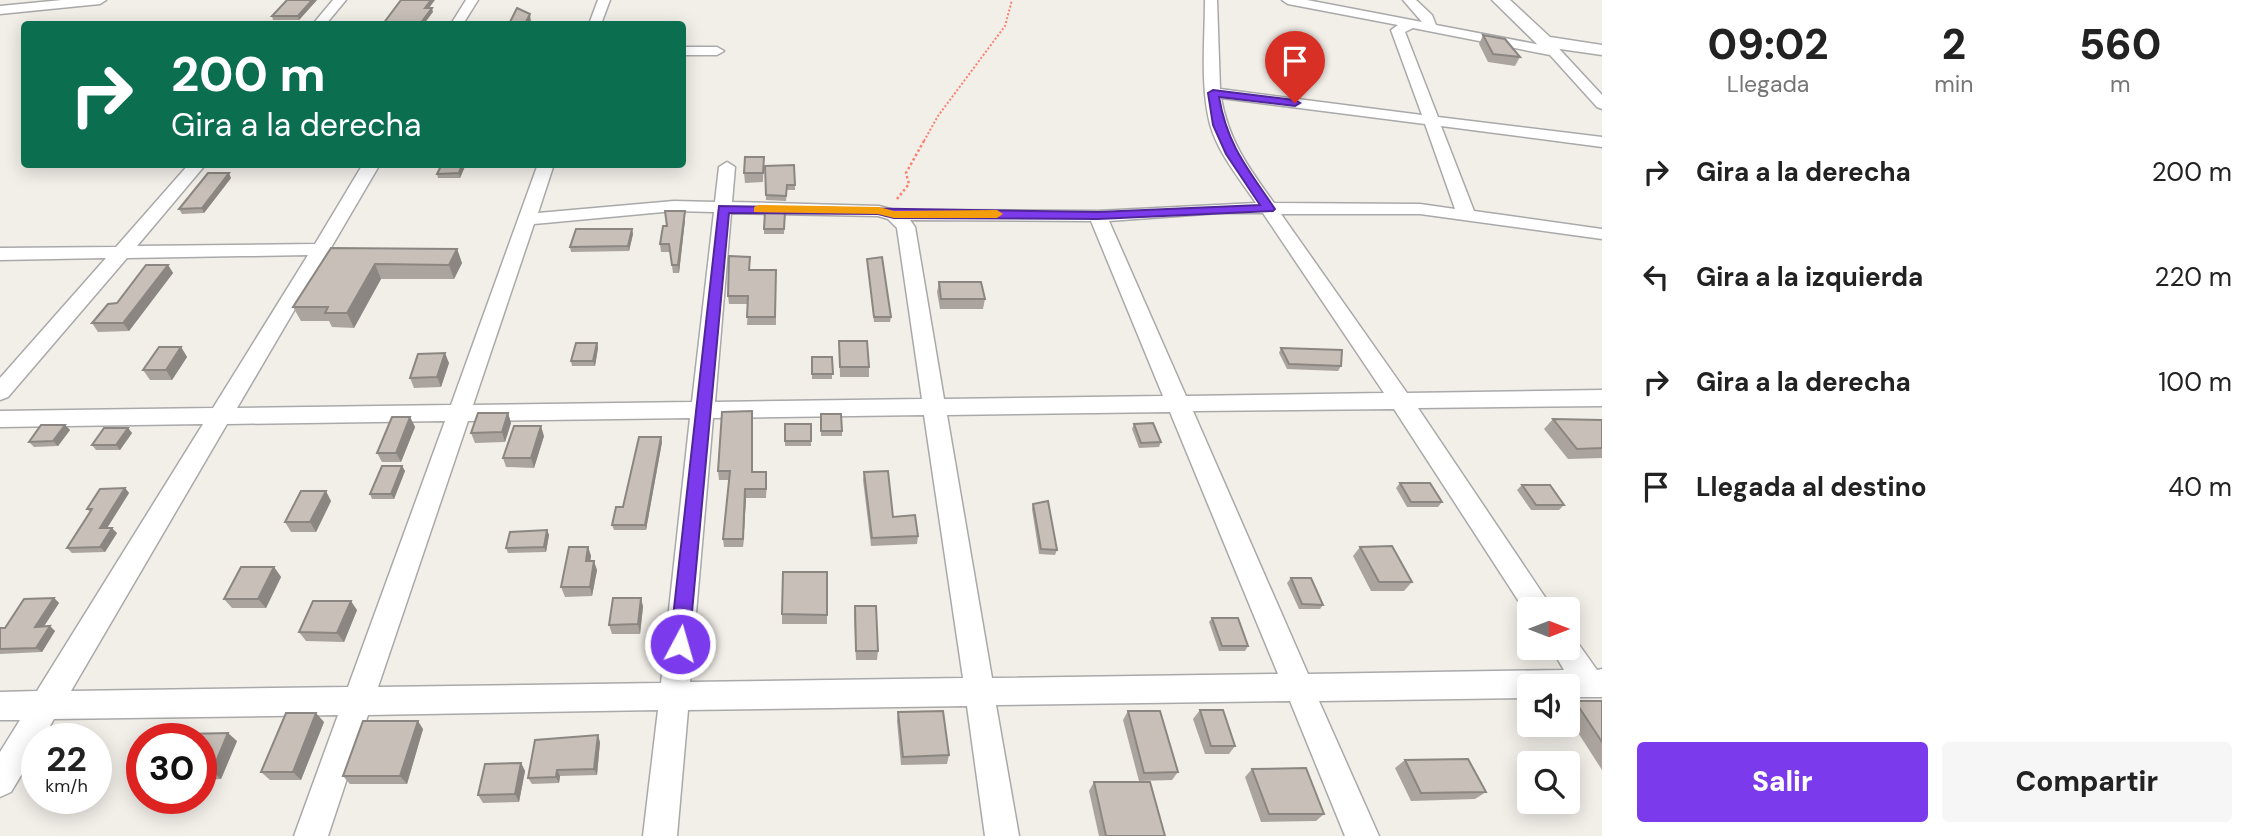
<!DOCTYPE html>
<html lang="es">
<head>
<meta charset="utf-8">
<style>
  :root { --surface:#fff; --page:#f6f6f6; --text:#222; --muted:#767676; --accent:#7c3aed }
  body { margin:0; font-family:"DM Sans",sans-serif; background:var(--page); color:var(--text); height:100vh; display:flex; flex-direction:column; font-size:26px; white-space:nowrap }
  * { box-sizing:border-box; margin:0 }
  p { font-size:23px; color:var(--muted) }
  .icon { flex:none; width:38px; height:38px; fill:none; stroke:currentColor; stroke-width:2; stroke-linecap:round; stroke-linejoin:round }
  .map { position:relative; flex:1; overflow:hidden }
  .details { display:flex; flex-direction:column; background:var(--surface); width:665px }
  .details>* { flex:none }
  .hud { position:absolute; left:21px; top:21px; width:665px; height:147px; border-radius:7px; box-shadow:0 4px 18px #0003; background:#0b6e4f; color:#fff; overflow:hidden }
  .needle { width:46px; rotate:90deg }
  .tools { position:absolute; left:1517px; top:597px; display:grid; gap:14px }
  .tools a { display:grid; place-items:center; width:63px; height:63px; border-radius:7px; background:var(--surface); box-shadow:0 4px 18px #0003; font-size:35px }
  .speed { position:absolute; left:21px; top:723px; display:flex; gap:14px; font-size:35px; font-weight:700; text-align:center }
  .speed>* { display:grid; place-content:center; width:91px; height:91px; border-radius:50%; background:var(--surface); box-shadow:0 4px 18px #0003; line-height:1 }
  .speed small { font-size:18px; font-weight:400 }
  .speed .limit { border:10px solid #d22; background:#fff; color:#111 }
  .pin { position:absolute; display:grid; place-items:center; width:60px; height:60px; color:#fff; margin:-72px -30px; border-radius:50% 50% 50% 0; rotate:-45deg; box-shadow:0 0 7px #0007 }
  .pin .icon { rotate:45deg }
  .me { position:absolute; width:77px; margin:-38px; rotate:6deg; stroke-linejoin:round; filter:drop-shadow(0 0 5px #0008) }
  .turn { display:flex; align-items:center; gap:24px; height:147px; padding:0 35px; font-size:32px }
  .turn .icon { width:91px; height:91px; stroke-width:2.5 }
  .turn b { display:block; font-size:49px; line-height:60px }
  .eta { display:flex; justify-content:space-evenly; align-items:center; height:119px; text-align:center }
  .eta b { font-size:42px; font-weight:800; line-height:49px }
  .cta { display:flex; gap:14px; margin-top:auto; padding:14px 35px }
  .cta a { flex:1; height:80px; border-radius:7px; background:var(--accent); color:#fff; font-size:28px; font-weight:800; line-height:80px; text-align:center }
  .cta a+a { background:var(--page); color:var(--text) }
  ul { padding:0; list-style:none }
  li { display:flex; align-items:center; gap:21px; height:105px; padding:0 35px }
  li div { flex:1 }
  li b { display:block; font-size:26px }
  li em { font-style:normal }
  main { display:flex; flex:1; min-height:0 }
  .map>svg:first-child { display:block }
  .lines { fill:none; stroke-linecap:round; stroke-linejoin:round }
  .minor-casing { stroke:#a9a9a9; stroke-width:3 }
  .tertiary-casing { stroke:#a9a9a9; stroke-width:3 }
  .path-far1 { stroke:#fa8072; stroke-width:2; stroke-dasharray:2 2; stroke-linecap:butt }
  .path { stroke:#fa8072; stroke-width:2.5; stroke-dasharray:2.5 2.5; stroke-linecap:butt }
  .minor { fill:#fff; fill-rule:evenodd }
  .tertiary { fill:#fff; fill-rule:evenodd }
  .wall { fill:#aba49e }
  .shaded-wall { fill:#8b8681 }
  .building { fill:#c7bfb8; stroke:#8b8681; stroke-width:2 }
  .route { fill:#7c3aed; stroke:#51269a; stroke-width:2 }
  .slow { fill:#f59e0b }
</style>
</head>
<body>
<main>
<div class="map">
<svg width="1602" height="836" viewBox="0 0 1602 836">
  <rect width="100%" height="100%" fill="#f2efe9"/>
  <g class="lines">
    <g class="minor-casing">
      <g id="minor">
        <path d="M62,0H106L100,4L0,14V6Z"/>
        <path d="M333,0H346L326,24H313Z"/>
        <path d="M466,0H478L463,24H451Z"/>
        <path d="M598,0H610L601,24H589Z"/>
        <path d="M1205,0H1217L1220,89L1422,115L1391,30L1398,25L1288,4L1282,0H1307L1422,22L1403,0H1416L1432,15L1436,25L1541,45L1538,42L1540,39H1550L1602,95V109L1597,107L1550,55L1413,28L1405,32L1438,117L1602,137V147L1441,126L1474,211L1602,229V239L1420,214H1281L1407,393L1602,390V406L1418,408L1553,609H1530L1529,617L1394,409L1193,411L1308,674L1564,670L1551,648H1568V636L1575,639L1597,670L1602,669V697H1568V686H1530V698L1319,701L1379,836H1345L1290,701L996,705L1019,836H985L967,706L688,710L677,836H643L658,710L368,715L328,836H294L338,715L54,719L43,738H37V749L11,792L0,797V752L20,720H0V692L37,691L203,424L0,427V411L213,408L308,255L127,258L8,397L0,400V378L106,258L0,260V248L116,247L189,164H206L137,246L315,244L363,164H380L237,408L451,405L538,164H554L538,213L674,201L715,202L719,167L727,162L735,167L732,202L879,206L894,210L1098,211L1256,203C1239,178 1218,153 1210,124C1200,85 1205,40 1205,0ZM1221,98L1425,124L1455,209L1420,204L1274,203C1249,168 1229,142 1221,98ZM674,211L714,212L692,402L473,405L534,224ZM731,213L878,216L888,219L897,228L922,399L715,402ZM1219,213H1263L1384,393L1186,396L1109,221ZM910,220L1091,221L1163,396L944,399L915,227ZM1170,412L1278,674L992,678L947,415ZM924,415L963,678L690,682L713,418ZM690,418L661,683L378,687L468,421ZM445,421L348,687L71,691L227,424Z"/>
        <path d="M682,47H717L724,51L717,55H682Z"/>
      </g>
    </g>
    <g class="tertiary-casing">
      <path id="tertiary" d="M1492,0H1510L1550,37L1602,45V55L1539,46Z"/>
    </g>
    <path class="path-far1" d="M924,141L938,116L1005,26L1012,0"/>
    <path class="path" d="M897,199L909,184L906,173L925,139"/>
    <use href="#minor" class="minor"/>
    <use href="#tertiary" class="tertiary"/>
  </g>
  <g class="wall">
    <path d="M317,0L299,20H273L272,16Z"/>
    <path d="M1483,35L1520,57L1515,66L1488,62L1479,44Z"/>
    <path d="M764,157L763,182L745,183L744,173Z"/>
    <path d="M442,164H466L460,178H438L437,174Z"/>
    <path d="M765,166L795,185V190H787L786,201L766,200Z"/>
    <path d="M231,178L204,213L182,214L179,209Z"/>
    <path d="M785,212L784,234H764V229Z"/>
    <path d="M685,220L679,273H673L670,252H661L660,244L667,226Z"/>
    <path d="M633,234L629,251L571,252L570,247Z"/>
    <path d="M331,248L457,249L462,263L454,279H381L354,328L332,327L329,321H301L293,307Z"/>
    <path d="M750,257V270H776V325H747L748,304H729L728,296Z"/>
    <path d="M867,259L891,317L890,322H874Z"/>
    <path d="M168,265L173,273L129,331L98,332L92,323Z"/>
    <path d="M939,282L985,299L983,309H940L937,292Z"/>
    <path d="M839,341L869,367V377H840Z"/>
    <path d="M597,343L598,348L595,366H572L571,361Z"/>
    <path d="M181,347L187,357L172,380H150L143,370Z"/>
    <path d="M1281,348L1341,366L1338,371L1287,369L1279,353Z"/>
    <rect x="812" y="357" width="20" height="22"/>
    <path d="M449,363L441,387L414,388L410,378Z"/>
    <path d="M508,413L511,423L505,442L475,443L471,433Z"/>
    <path d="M821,414L842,431V436H821Z"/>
    <path d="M410,417L415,427L401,462H382L377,453Z"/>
    <path d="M1553,419L1602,420V458L1568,459L1544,429Z"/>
    <path d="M753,420L752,472L767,480L766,498H746L743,547H724L723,539L729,480H719L718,471Z"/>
    <rect x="785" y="424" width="26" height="22"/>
    <path d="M1134,424L1161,442L1159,447L1139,448L1132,429Z"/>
    <path d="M65,425L70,430L58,446L34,447L29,442Z"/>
    <path d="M128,428L132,433L120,450H96L92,445Z"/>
    <path d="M544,436L534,468L506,467L503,458Z"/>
    <path d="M662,442L646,530H614L612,525Z"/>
    <path d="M402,466L405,471L394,499H372L370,494Z"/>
    <path d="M864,472L893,517L918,536L917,544L871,546L863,480Z"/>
    <path d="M1400,483L1442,502L1438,507H1407L1396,488Z"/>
    <path d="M1522,485L1564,505L1559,510H1531L1517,490Z"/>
    <path d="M125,488L129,493L107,528L117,533L105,552L72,553L67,548L90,512L87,509Z"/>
    <path d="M331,501L316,532H291L285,522Z"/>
    <path d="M1033,504L1057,550L1055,555L1039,554L1032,509Z"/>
    <path d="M547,530L549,535L546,552L508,553L506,548Z"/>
    <path d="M588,547L591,556L590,561L597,570L592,596L565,597L561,587Z"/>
    <path d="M1360,547L1412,582L1404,591H1371L1353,556Z"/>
    <path d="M274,567L281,577L266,608H232L224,599Z"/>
    <path d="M1291,578L1323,605L1320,609H1299L1287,583Z"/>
    <path d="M54,598L59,603L44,626L55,631L42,652L0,654V628H5Z"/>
    <path d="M641,598L643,607L640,634H612L609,625Z"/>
    <path d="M855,606L878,651L877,660H856L854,615Z"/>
    <path d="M357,610L344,642L306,641L299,632Z"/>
    <path d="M782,614L827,615V624H782Z"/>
    <path d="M1212,618L1248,646L1245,651H1219L1209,622Z"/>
    <path d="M1575,701H1602V770L1568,717V706Z"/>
    <path d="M1200,710L1235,746L1229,754H1205L1193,719Z"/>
    <path d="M1128,711L1178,772L1172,780L1139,781L1123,720Z"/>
    <path d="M898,712L949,755L947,764L901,765L897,721Z"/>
    <path d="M324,722L301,780H270L261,772Z"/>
    <path d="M423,729L407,784H350L343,776Z"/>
    <path d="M201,738L237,741L221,779L201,780Z"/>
    <path d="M600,742L597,775L560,776L559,783L532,784L528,778Z"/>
    <path d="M1405,760L1486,792L1475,799L1411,801L1395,768Z"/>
    <path d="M521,763L525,771L519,802L483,803L478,795Z"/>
    <path d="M1252,769L1324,814L1316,821L1261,822L1245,777Z"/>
    <path d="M1094,782L1165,836H1099L1089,791Z"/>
  </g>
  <g class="shaded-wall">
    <path d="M312,0H317L299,20L298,16Z"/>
    <path d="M431,0H435L426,12L425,8Z"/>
    <path d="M432,8L433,12L424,24H420Z"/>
    <path d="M530,14L531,22L530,24H525Z"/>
    <path d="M462,164H466L460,178L459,173Z"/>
    <path d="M229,173L231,178L204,213L202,208Z"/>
    <path d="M685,211V220L679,273L678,265Z"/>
    <path d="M632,229L633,234L629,251L628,246Z"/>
    <path d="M457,249L462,263L454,279L449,265Z"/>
    <path d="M375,264L381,279L354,328L347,313Z"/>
    <path d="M168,265L173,273L129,331L123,323Z"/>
    <path d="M597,343L598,348L595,366L593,361Z"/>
    <path d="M181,347L187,357L172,380L166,370Z"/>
    <path d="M445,353L449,363L441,387L437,377Z"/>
    <path d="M508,413L511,423L505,442L502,432Z"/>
    <path d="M410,417L415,427L401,462L396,453Z"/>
    <path d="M65,425L70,430L58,446L53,441Z"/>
    <path d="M541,426L544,436L534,468L531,458Z"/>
    <path d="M128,428L132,433L120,450L116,445Z"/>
    <path d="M661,437L662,442L646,530L645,525Z"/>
    <path d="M402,466L405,471L394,499L391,494Z"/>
    <path d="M125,488L129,493L104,533L100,528Z"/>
    <path d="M745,489L746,498L743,547V539Z"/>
    <path d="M326,491L331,501L316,532L310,522Z"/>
    <path d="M112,528L117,533L105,552L100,547Z"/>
    <path d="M547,530L549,535L546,552L544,547Z"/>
    <path d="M588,547L591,556L589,570L586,561Z"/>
    <path d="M594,561L597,570L592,596L590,587Z"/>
    <path d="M274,567L281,577L266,608L258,599Z"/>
    <path d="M54,598L59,603L41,631L35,627Z"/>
    <path d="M641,598L643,607L640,634L638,624Z"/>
    <path d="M351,601L357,610L344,642L337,633Z"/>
    <path d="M50,626L55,631L42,652L36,648Z"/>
    <path d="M316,713L324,722L301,780L293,772Z"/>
    <path d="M418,721L423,729L407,784L400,776Z"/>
    <path d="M228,733L237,741L221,779L212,771Z"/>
    <path d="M598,735L600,742L597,775L594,769Z"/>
    <path d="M521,763L525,771L519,802L515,794Z"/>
    <path d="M557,770L560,776L559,783L556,777Z"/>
  </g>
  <g class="building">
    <path d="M287,0H312L298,16H272Z"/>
    <path d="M401,0H431L425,8H432L420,24H383Z"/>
    <path d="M517,8L530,14L525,24H509Z"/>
    <path d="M1483,35L1505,39L1520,57L1493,54Z"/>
    <path d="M745,157H764L763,173H744Z"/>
    <path d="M442,164H462L459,173L437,174Z"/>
    <path d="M794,165L795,185H787L786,196L766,195L765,166Z"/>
    <path d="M208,173H229L202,208L179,209Z"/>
    <path d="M665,211H685L678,265H672L669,244H660L663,226H667Z"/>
    <path d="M765,211L785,212L784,229H764Z"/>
    <path d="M576,229H632L628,246L570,247Z"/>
    <path d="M331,248L457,249L449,265L375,264L347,313H325L328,307H293Z"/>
    <path d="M729,256L750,257L749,270H776L775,317H747L748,296H728Z"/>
    <path d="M882,257L891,317H874L867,259Z"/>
    <path d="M146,265H168L123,323H92L108,304L117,303Z"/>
    <path d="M939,282H981L985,299H941Z"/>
    <path d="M839,341H867L869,367H840Z"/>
    <path d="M576,343H597L593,361H571Z"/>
    <path d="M159,347H181L166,370H143Z"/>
    <path d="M1281,348L1342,350L1341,366L1289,364Z"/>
    <path d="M445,353L437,377L410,378L418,354Z"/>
    <path d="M812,357H832L833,374H812Z"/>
    <path d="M752,411V472H766V489H745L743,539H723L730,471H718L722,412Z"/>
    <path d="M478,413H508L502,432L471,433Z"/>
    <path d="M821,414H841L842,431H821Z"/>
    <path d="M392,417H410L396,453H377Z"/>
    <path d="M1553,419L1602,420V448L1577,449Z"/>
    <path d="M1153,423L1161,442L1141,443L1134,424Z"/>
    <rect x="785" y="424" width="26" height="17"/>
    <path d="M41,425H65L53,441L29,442Z"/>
    <path d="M514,426H541L531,458H503Z"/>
    <path d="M104,428H128L116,445H92Z"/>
    <path d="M639,437H661L645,525H612L616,507H623Z"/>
    <path d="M382,466H402L391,494H370Z"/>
    <path d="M888,471L893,517L915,515L918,536L872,538L864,472Z"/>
    <path d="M1400,483H1430L1442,502H1411Z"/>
    <path d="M1522,485H1550L1564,505H1536Z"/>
    <path d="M125,488L100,528H112L100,547L67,548L92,509H87L100,489Z"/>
    <path d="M301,491H326L310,522H285Z"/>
    <path d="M1048,501L1057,550L1041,549L1033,504Z"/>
    <path d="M547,530L544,547L506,548L510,532Z"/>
    <path d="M1392,546L1412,582H1379L1360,547Z"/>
    <path d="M569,547H588L586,561H594L590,587H561Z"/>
    <path d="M241,567H274L258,599H224Z"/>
    <path d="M783,572H827V615L782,614Z"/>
    <path d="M1291,578H1311L1323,605L1302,604Z"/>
    <path d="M54,598L35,627L50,626L36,648L0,649V628H5L24,599Z"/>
    <path d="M613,598H641L638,624L609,625Z"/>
    <path d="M313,601H351L337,633L299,632Z"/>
    <path d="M855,606H876L878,651H856Z"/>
    <path d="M1212,618H1238L1248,646H1222Z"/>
    <path d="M1575,701H1602V742Z"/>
    <path d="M1200,710H1223L1235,746H1211Z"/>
    <path d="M943,711L949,755L903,757L898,712Z"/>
    <path d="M1128,711H1160L1178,772L1144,773Z"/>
    <path d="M286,713H316L293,772H261Z"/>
    <path d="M363,721H418L400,776H343Z"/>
    <path d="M228,733L212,771H201V738H183L185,734Z"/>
    <path d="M598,735L594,769L557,770L556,777L528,778L535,740Z"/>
    <path d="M1468,759L1486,792L1421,793L1405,760Z"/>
    <path d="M521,763L515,794L478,795L485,764Z"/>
    <path d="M1306,768L1324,814H1269L1252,769Z"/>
    <path d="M1094,782H1150L1165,836H1106Z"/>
  </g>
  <path class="route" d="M1213,90L1295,100L1300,103L1295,106L1219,97C1227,145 1248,169 1275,209L1273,211L1098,219L894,218L878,214L729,213L689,644L687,651L680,653L673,651L670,644L719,206L1098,212L1260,205L1226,154L1213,125L1208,93Z"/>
  <path class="slow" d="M758,205L879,207L894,211L997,210L1003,214L997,218H894L878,214L754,212V207Z"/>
</svg>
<div class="tools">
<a><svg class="needle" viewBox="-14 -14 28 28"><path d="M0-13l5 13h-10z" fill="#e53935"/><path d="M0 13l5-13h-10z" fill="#767676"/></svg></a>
<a><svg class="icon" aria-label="sound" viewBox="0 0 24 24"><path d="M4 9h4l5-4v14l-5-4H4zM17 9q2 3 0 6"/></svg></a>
<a><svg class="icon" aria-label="search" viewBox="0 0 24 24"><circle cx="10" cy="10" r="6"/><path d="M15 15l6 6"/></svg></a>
</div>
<div class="speed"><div>22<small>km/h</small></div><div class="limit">30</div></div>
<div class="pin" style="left:1295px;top:103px;background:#d93025"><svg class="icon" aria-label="arrive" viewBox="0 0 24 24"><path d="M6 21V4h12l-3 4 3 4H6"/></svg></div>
<svg class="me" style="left:680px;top:644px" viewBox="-20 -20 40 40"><circle r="17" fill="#7c3aed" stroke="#fff" stroke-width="3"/><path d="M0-11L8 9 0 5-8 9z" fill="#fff"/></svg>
<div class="hud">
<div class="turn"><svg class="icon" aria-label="right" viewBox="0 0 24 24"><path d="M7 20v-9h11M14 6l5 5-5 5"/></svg><div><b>200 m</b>Gira a la derecha</div></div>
</div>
</div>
<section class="details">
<div class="eta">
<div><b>09:02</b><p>Llegada</p></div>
<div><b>2</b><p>min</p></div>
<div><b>560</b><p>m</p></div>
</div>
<ul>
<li><svg class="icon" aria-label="right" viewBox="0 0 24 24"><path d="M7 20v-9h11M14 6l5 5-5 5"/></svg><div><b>Gira a la derecha</b></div><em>200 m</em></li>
<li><svg class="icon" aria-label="left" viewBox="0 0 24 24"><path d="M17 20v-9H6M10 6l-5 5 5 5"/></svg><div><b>Gira a la izquierda</b></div><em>220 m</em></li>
<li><svg class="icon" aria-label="right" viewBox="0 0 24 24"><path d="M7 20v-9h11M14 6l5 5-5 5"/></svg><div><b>Gira a la derecha</b></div><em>100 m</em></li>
<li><svg class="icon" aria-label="arrive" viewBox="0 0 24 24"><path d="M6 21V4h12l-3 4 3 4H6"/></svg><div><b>Llegada al destino</b></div><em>40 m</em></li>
</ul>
<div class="cta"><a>Salir</a><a>Compartir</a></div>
</section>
</main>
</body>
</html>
